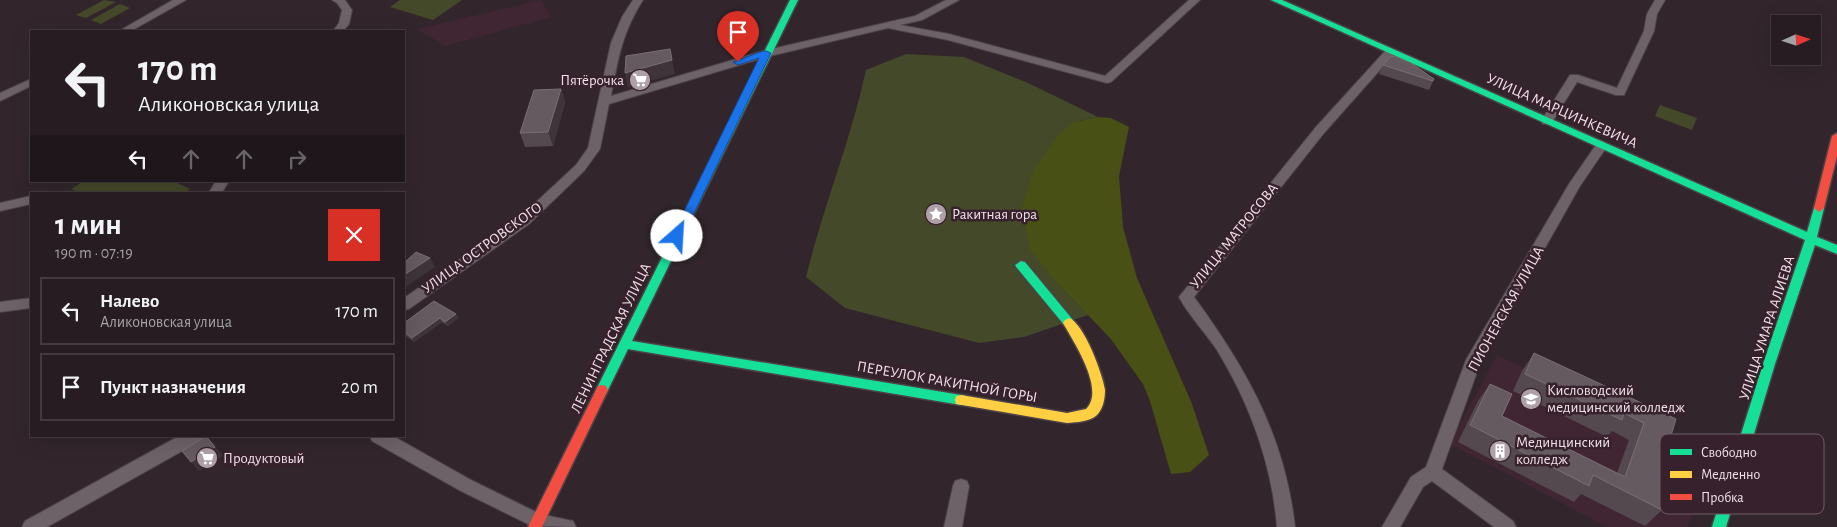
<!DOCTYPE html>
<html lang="ru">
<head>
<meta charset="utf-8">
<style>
  :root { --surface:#261c21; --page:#32292e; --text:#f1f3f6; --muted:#a4a1a5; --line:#423a3f }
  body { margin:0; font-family:"Alegreya Sans",sans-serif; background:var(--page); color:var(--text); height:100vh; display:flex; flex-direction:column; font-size:19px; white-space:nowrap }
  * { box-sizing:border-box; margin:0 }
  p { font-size:16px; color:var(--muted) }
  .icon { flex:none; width:28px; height:28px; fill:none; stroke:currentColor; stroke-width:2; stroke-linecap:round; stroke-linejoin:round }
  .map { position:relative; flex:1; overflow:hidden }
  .drawer { position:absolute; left:30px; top:192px; width:375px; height:245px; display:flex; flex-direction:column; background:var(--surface); border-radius:0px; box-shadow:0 5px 20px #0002,0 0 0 1px var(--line) }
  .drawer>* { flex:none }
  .hud { position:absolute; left:30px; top:30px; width:375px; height:152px; border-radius:0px; box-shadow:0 5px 20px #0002,0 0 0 1px var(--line); background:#261c21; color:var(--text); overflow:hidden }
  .needle { width:32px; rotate:87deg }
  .fabs { position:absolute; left:1771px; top:15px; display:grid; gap:10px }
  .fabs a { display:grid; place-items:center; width:50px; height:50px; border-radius:0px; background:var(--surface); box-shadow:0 5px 20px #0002,0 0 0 1px var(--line); font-size:25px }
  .pin { position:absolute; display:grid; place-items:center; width:42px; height:42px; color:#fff; margin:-51px -21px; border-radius:50% 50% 50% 0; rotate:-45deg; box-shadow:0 0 5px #0007 }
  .pin .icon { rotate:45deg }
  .me { position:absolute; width:55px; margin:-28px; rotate:26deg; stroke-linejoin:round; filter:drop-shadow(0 0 4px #0008) }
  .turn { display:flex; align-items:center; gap:18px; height:105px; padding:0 25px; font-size:22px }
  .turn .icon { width:65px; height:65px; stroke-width:2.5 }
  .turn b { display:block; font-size:35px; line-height:42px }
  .lanes { display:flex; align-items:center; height:48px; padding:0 25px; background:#0003; justify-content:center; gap:25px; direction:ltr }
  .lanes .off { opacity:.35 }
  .round { display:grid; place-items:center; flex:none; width:52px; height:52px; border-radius:0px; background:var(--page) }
  .head { display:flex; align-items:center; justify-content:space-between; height:85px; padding:0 25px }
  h1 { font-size:30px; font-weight:600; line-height:38px }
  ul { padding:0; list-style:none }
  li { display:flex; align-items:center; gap:15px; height:68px; margin:0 10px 8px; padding:0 15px; border:2px solid var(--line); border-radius:0px }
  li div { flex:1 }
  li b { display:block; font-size:19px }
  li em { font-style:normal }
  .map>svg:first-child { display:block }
  .built { fill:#402533 }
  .green { fill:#444929 }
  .forest { fill:#485015 }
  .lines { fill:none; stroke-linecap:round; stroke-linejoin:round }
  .street-casing { stroke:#4c4247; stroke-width:2 }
  .fast-casing { stroke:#4c4247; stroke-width:3 }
  .slow-casing { stroke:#4c4247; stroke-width:3 }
  .jam-casing { stroke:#4c4247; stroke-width:3 }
  .street { fill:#6d6268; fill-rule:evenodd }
  .fast { fill:#16e098; fill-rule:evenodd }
  .slow { fill:#ffcf43; fill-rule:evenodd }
  .jam { fill:#f24e42; fill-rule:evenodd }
  .wall { fill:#54494f }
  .shaded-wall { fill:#3f343a }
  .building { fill:#655a5f; stroke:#7a6f74 }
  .route { fill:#1a73e8; stroke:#114b97 }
  .labels { text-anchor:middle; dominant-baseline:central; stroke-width:5; stroke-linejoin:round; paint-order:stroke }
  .poi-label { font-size:15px; fill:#f0e1e8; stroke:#37212c; text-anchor:start }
  .street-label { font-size:15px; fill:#f0e1e8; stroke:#37212c }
  .key { fill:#37212c; stroke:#6e5b64; stroke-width:1 }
  .key-label { font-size:14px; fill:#f0e1e8 }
</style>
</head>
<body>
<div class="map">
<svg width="1837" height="527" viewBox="0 0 1837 527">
  <rect width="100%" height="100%" fill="#32262c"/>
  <g class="built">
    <path d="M541,0L551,17L445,46L417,29Z"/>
    <path d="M1497,355L1710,458L1688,527H1607L1450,444Z"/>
  </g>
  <g class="green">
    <path d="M104,0L116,2L86,18L76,15Z"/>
    <path d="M400,0H462L433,20L390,7Z"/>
    <path d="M120,4L130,8L101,24L91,20Z"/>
    <path d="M906,54L964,57L1028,83L1098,117L1074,122L1058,284L1088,315L1024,337L979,343L845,308L806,277C823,207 851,140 866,70Z"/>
    <path d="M1660,105L1697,118L1692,130L1655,116Z"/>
    <path d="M84,181H173L190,189L183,194H81L71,189Z"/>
  </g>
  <path class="forest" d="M1098,117L1111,118L1129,127L1119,176L1123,227L1137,278L1192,404L1209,455L1190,472L1171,474L1150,401L1143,384L1110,338L1058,284L1030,250L1022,208L1034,169L1059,134L1074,122Z"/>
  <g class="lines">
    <g class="street-casing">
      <g id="street">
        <path d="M173,0H186L131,31H119Z"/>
        <path d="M332,0H345L352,10L349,24L343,31H333L339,23L342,10L337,3Z"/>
        <path d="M633,0H643C622,33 618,59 611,96L763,51L915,16L946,0H959L922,20L900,25L949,34L1105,76L1189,0H1200L1111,82L1107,83L948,40L888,28L770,56L609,104L600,149L584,171L529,224L409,309L404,310V298L519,218L576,165L588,148L611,43L622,17Z"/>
        <path d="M1655,0H1665L1657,14L1654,31L1624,95H1616L1577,82L1551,124H1543L1541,121L1570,75H1578L1617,88L1644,31L1647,14Z"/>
        <path d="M1391,48L1396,51L1395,53L1324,133L1194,297C1247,369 1285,437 1295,527H1277C1272,465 1250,404 1217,350C1205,332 1189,316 1179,297L1316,127L1387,49Z"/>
        <path d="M31,79V86L0,101V93Z"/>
        <path d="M1602,141L1608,145L1580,186L1481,361L1442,469L1513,521L1516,527H1494L1432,481L1423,487L1400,527H1382L1411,477L1426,467L1466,360L1569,184L1598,142Z"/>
        <path d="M216,181H229L221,194H208Z"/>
        <path d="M31,196V204L0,211V203Z"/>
        <path d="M31,298V308L0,312V302Z"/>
        <path d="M179,436H202L200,441L47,527H22L25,521Z"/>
        <path d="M370,436H393L471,480L540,514L573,521L576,527L532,526L459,490L372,441Z"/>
        <path d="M961,479L967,481L969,486L962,527H944L953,486L955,481Z"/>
      </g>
    </g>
    <g class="fast-casing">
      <g id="fast">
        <path d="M790,0H798L632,341L961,395L966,396L967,400L966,404L961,405L628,349L606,394L602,395L598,394L596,390Z"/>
        <path d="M1271,0H1282L1807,232L1814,208L1815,205H1823L1824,208L1817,237L1837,245V254L1815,245L1775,364L1726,527H1712L1763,364L1805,240Z"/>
        <path d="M1021,261L1025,262L1073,320L1075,323L1073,326H1065L1017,268L1015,265Z"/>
      </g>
    </g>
    <g class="slow-casing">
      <path id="slow" d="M1069,318C1084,323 1103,375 1105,390C1105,399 1103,409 1097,415C1090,422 1076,422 1067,423L956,404L955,400L956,396L961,395L1067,413L1086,409C1106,390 1073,341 1063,323L1065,320Z"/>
    </g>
    <g class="jam-casing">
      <g id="jam">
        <path d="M1837,133V156L1824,208L1819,212L1814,208L1832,136Z"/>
        <path d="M602,385L606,386L608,390L542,527H528L598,386Z"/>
      </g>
    </g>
    <use href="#street" class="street"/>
    <use href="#fast" class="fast"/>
    <use href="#slow" class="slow"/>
    <use href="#jam" class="jam"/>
  </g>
  <g class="wall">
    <path d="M1383,65L1434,79L1429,90L1379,74Z"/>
    <path d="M561,89L565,102L553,146L525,147L520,133Z"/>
    <path d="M456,314L458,318L448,326L442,322L414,342L404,334V323Z"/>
    <path d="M1534,353L1670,439L1662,510L1645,526L1581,494L1574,502L1458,442L1478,401L1490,384L1502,416L1617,473L1629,440L1612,431L1607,437L1513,391L1522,371Z"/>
  </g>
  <g class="shaded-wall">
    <path d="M670,49L675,74L628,87L625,73Z"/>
    <path d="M561,89L565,102L553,146L548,132Z"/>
    <path d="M430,258L435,267L404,288V275Z"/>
    <path d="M456,314L458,318L448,326L445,322Z"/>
    <path d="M440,318L442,322L414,342L412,338Z"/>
    <path d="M206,436L223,456L199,471L191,462Z"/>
  </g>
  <g class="building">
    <path d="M670,49L672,60L625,73L626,56Z"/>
    <path d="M1394,56L1411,63L1434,79L1433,81L1383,65L1390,57Z"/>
    <path d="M561,89L548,132L520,133L534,90Z"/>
    <path d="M416,252L430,258L404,275V263Z"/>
    <path d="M434,301L456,314L445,322L440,318L412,338L404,331V323Z"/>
    <path d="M1534,353L1676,419L1670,439L1682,445L1662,510L1593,475L1589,486L1470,425L1490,384L1512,394L1502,416L1625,477L1644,423L1624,413L1622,420L1525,374Z"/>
    <path d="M206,436L215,447L191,462L182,451Z"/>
  </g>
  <path class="route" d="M763,51H766L771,53L683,236L677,240L673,239L672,236L759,58L738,65L733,62Z"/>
  <defs>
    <g id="supermarket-disc" transform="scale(1.125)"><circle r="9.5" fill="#aea0a6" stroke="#37212c"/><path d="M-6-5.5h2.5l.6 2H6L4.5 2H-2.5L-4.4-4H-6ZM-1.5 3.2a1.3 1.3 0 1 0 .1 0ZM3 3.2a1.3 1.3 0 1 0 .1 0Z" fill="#fff"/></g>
    <g id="sight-disc" transform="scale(1.125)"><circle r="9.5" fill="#aea0a6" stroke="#37212c"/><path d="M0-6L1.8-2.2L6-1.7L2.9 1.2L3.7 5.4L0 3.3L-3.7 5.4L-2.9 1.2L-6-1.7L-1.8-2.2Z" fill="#fff"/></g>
    <g id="university-disc" transform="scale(1.125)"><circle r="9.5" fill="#aea0a6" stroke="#37212c"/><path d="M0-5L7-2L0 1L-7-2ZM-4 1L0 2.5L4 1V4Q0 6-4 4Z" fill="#fff"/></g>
    <g id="building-disc" transform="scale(1.125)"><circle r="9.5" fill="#aea0a6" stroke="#37212c"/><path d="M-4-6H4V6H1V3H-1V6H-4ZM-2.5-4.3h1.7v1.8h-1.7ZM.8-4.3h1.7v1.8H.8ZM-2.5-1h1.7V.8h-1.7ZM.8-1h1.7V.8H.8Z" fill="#fff"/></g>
  </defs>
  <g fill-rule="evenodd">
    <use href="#supermarket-disc" x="640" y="80"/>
    <use href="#sight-disc" x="936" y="214"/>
    <use href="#university-disc" x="1531" y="399"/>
    <use href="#building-disc" x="1500" y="451"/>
    <use href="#supermarket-disc" x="207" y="458"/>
  </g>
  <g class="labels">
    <g class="poi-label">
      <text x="624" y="80" text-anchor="end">Пятёрочка</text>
      <text x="952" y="214">Ракитная гора</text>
      <text x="1547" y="390">Кисловодский<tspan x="1547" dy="17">медицинский колледж</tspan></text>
      <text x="1516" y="442">Мединцинский<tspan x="1516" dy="17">колледж</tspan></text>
      <text x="223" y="458">Продуктовый</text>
    </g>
    <g class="street-label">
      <text transform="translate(1562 111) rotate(24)">УЛИЦА МАРЦИНКЕВИЧА</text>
      <text transform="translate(1234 236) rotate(-51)">УЛИЦА МАТРОСОВА</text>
      <text transform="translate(482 248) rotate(-36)">УЛИЦА ОСТРОВСКОГО</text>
      <text transform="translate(1506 309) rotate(-61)">ПИОНЕРСКАЯ УЛИЦА</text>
      <text transform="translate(1767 328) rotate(-72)">УЛИЦА УМАРА АЛИЕВА</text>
      <text transform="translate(611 338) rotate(-64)">ЛЕНИНГРАДСКАЯ УЛИЦА</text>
      <text transform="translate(947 382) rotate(10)">ПЕРЕУЛОК РАКИТНОЙ ГОРЫ</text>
    </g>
  </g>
  <rect x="1660" y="434" width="164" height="80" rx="8" class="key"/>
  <rect x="1670" y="449" width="22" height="6" fill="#16e098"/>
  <rect x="1670" y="471" width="22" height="7" fill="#ffcf43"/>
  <rect x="1670" y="494" width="22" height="6" fill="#f24e42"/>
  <g class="key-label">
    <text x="1701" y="457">Свободно</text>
    <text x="1701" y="479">Медленно</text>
    <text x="1701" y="502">Пробка</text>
  </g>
</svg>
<div class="fabs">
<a><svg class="needle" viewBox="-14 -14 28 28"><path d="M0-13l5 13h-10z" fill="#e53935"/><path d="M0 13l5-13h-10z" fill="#a4a1a5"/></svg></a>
</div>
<div class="pin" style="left:738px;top:62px;background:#d93025"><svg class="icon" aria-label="arrive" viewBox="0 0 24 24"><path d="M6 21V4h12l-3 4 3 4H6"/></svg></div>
<svg class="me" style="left:677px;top:236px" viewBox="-20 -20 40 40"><circle r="19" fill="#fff"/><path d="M0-13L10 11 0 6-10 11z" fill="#1a73e8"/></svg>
<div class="hud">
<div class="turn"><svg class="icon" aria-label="left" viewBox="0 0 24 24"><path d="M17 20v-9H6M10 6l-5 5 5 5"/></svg><div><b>170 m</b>Аликоновская улица</div></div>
<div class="lanes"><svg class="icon" aria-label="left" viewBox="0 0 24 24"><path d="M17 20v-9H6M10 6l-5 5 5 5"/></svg><svg class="icon off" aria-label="ahead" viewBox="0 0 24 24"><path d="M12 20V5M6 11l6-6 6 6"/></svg><svg class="icon off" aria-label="ahead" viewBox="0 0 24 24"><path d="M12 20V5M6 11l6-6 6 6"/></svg><svg class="icon off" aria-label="right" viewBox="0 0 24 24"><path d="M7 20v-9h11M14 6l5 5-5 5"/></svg></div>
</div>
<section class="drawer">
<div class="head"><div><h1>1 мин</h1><p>190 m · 07:19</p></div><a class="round" style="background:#d93025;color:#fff"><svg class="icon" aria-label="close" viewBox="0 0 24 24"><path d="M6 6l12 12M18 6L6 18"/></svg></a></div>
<ul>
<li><svg class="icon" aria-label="left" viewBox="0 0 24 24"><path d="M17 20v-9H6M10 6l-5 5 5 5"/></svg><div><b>Налево</b><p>Аликоновская улица</p></div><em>170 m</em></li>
<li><svg class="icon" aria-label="arrive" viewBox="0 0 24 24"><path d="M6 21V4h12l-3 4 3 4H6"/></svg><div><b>Пункт назначения</b></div><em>20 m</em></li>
</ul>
</section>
</div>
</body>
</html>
